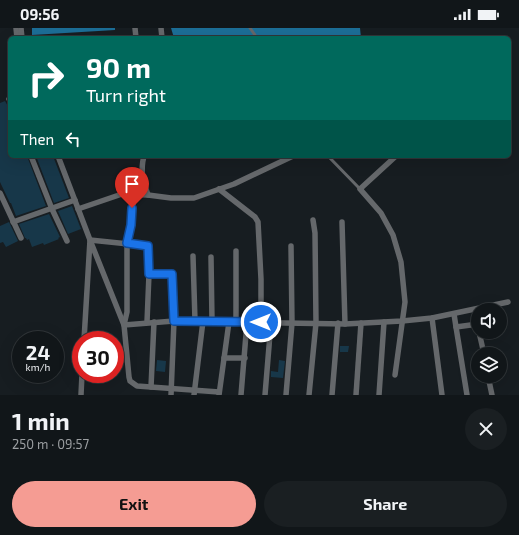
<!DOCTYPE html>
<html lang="en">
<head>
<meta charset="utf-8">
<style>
  :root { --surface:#111619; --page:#1a1f22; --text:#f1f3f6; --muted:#9c9fa2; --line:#303538; --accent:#f59c93 }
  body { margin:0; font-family:"Exo 2",sans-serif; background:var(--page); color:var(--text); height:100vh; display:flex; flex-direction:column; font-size:15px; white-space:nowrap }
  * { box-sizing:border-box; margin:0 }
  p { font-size:13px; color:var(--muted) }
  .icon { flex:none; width:22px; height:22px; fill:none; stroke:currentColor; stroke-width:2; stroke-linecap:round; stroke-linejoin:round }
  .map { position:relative; height:367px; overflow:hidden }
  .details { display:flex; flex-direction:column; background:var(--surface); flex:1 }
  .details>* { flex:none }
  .guide { position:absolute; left:8px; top:8px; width:503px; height:122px; border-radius:6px; box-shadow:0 4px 16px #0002,0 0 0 1px var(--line); background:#00695c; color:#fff; overflow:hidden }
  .controls { position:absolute; left:471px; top:275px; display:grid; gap:8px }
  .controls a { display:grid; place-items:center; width:36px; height:36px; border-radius:50%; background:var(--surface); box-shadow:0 4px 16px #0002,0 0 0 1px var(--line); font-size:20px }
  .speed { position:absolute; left:12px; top:303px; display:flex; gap:8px; font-size:20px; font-weight:700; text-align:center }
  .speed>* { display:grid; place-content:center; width:52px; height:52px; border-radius:50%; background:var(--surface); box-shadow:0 4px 16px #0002,0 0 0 1px var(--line); line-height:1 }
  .speed small { font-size:10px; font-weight:400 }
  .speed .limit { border:6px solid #d22; background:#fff; color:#111 }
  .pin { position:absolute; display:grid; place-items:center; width:34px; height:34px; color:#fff; margin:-41px -17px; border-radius:50% 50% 50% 0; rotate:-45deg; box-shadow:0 0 4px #0007 }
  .pin .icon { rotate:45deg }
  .me { position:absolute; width:44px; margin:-22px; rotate:270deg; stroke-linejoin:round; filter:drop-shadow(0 0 3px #0008) }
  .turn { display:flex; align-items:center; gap:14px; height:84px; padding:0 12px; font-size:18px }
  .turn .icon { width:52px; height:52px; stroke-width:2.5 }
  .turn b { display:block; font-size:28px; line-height:34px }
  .then { display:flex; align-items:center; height:38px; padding:0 12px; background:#0003; gap:8px; font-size:15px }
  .round { display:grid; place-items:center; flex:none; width:42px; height:42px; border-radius:21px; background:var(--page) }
  .overview { display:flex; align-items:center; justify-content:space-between; height:68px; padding:0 12px }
  h1 { font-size:24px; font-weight:700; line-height:30px }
  .button { display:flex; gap:8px; margin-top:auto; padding:8px 12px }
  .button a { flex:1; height:46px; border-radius:24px; background:var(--accent); color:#111; font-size:16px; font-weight:700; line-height:46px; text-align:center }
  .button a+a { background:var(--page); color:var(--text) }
  .status { display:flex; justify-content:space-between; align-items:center; height:28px; padding:0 20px; background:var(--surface); direction:ltr }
  .status svg { height:11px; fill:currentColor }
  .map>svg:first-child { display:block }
  .water { fill:#1c6e97 }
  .building { fill:#173749 }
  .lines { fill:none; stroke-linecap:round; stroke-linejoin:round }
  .lane { stroke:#65686b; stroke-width:3 }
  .street { stroke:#65686b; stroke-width:5.5 }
  .route-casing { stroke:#114b97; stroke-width:10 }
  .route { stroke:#1a73e8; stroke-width:7 }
</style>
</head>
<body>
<div class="status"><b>09:56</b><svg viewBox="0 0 49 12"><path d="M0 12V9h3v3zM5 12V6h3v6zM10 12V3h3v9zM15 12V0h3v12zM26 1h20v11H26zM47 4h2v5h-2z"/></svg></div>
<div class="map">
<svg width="519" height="367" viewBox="0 0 519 367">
  <rect width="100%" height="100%" fill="#171d21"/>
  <g class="water">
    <path d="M32,0H115V2L32,7Z"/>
    <path d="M171,0H360L361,10H174Z"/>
  </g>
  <g class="building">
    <path d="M5,73L10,82V128H27L46,178L16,188L11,175H10L0,154V75Z"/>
    <path d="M36,128H53L69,170L54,175Z"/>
    <path d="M72,178L81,201L68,206L58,183Z"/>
    <path d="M49,186L60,209L58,210L59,211L44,217L43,215L32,219L29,211L27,212L26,210H25L19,196Z"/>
    <path d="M9,194L18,213L6,219L3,214L0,215V198Z"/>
    <path d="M340,318H349L348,324H340Z"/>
    <path d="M157,332L166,333L165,344L156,343Z"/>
    <path d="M279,332L285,333L283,350L271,349V343L278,344Z"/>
  </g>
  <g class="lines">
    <g class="lane">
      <path d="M250,0L257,10"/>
      <path d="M328,128L360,161"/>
    </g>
    <g class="street">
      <path d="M16,0L17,10"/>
      <path d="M21,0L22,10"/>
      <path d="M135,0L136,10"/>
      <path d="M161,0L162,10"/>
      <path d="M9,71L10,72"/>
      <path d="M31,128L52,181L67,213"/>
      <path d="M58,128L90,212L124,297L129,349L130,353L137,358L219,364"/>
      <path d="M219,161L255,189L258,194L261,251V294"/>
      <path d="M0,165L21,210"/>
      <path d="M134,167L131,197L127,215V284L124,297L174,293L345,296L402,293L432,290L508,274"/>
      <path d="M148,167L171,170H194L234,156L293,128"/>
      <path d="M78,181L122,166L148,167C143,153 140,143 144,128"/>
      <path d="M13,194L75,172"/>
      <path d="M342,194L345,296"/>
      <path d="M236,223V294"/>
      <path d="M193,228L195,293"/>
      <path d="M211,229L212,293"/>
      <path d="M149,246L172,247L174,293L171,367"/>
      <path d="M476,282L478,297"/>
      <path d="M454,286L456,299L478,296"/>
      <path d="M432,290L442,367"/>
      <path d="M456,299L467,367"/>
      <path d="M479,304L484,326"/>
      <path d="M84,312L90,212L148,218L149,246L147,294"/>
      <path d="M224,330H245"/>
      <path d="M395,347L405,274L401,234L393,207L381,185L360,161L396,128"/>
      <path d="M488,348L492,367"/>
      <path d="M151,359L154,294"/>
      <path d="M81,367L82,346"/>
      <path d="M194,367L203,293"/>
      <path d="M219,367L229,294"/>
      <path d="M241,367L247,294"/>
      <path d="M265,367L271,294"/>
      <path d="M286,367L292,295L291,218"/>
      <path d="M309,367L316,295L315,205L313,192"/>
      <path d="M332,367L338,295"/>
      <path d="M356,367L361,295"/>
      <path d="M379,367L384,294"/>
    </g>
  </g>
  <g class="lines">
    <g class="route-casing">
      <path id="route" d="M132,180L131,197L127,215L148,218L149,246H172L174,293L261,294"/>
    </g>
    <use href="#route" class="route"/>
  </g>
</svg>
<div class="controls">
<a><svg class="icon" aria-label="sound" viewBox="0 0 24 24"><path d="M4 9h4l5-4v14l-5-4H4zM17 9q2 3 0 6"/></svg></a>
<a><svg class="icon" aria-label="layers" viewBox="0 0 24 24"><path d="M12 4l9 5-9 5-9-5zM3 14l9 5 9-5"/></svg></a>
</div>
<div class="speed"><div>24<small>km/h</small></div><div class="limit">30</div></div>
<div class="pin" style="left:132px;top:180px;background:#d93025"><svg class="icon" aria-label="arrive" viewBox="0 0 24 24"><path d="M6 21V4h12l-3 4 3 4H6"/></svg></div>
<svg class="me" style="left:261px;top:294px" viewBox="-20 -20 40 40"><circle r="17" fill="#1a73e8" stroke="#fff" stroke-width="3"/><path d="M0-11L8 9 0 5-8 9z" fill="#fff"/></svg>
<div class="guide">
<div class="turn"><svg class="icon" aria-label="right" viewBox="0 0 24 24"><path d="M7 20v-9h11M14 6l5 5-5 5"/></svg><div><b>90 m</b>Turn right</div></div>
<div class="then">Then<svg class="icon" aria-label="left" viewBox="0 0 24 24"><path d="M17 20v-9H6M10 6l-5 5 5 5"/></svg></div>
</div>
</div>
<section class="details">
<div class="overview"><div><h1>1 min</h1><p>250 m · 09:57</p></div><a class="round"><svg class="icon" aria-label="close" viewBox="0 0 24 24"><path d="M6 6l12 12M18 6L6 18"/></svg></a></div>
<div class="button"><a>Exit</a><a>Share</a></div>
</section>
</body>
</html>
